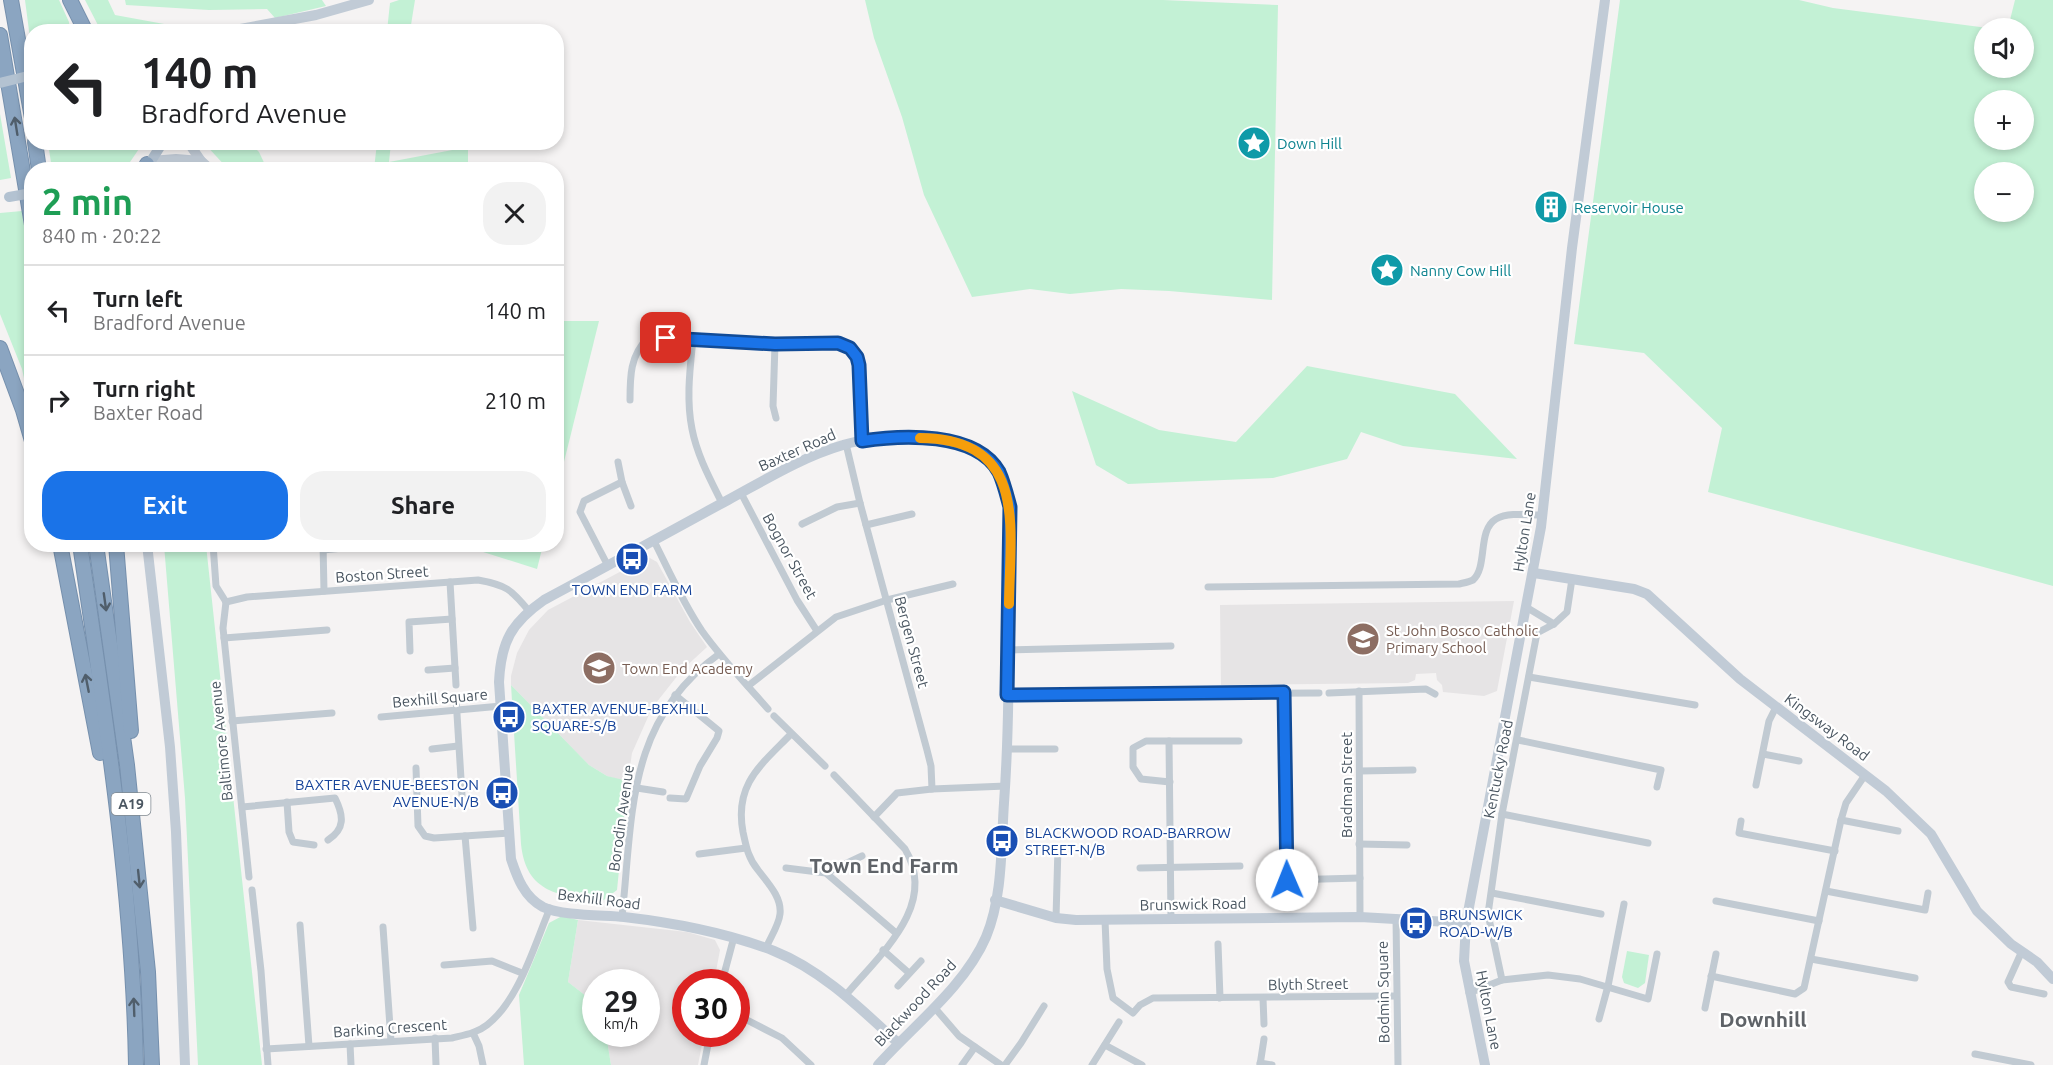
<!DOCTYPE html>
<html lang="en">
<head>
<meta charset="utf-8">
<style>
  :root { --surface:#fff; --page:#f2f2f2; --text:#202124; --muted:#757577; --line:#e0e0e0; --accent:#1a73e8 }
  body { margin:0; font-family:Ubuntu,sans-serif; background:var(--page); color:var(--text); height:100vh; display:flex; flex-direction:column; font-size:22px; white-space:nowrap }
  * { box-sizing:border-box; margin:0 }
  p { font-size:20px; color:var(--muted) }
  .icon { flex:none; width:33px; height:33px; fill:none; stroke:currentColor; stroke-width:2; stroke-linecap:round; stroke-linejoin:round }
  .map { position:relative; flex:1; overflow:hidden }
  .details { position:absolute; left:24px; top:162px; width:540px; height:390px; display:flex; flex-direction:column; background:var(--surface); border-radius:24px; box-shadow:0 3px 9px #0003 }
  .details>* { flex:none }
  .hud { position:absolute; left:24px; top:24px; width:540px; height:126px; border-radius:24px; box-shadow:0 3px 9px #0003; background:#fff; color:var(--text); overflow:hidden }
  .buttons { position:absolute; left:1974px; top:18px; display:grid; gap:12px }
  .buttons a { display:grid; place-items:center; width:60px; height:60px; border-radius:50%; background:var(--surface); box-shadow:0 3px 9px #0003; font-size:30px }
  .speed { position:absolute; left:582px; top:969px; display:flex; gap:12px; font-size:30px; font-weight:700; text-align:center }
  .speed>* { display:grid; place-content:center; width:78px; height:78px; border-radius:50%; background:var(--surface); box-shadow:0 3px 9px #0003; line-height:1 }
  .speed small { font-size:15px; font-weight:400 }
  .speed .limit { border:9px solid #d22; background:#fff; color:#111 }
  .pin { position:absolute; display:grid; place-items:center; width:51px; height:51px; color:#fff; margin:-26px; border-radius:12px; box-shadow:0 3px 9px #0006 }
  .me { position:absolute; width:66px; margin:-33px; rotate:359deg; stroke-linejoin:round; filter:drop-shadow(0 0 4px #0008) }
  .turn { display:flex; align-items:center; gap:21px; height:126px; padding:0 18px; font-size:27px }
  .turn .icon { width:78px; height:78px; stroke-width:2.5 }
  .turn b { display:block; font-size:42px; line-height:51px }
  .round { display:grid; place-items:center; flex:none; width:63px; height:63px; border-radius:24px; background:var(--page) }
  .head { display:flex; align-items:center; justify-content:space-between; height:102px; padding:0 18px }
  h1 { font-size:36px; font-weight:600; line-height:45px; color:#1e9e55 }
  .button { display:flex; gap:12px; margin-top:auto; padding:12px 18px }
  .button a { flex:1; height:69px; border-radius:24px; background:var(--accent); color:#fff; font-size:24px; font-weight:600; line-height:69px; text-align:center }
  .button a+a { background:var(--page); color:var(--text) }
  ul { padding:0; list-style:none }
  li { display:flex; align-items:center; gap:18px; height:90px; padding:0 18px; border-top:2px solid var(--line) }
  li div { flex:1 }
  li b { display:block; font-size:22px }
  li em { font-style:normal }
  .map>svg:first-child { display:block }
  .education { fill:#e6e4e5 }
  .green { fill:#c3f1d5; fill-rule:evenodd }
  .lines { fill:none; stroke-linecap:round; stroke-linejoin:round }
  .highway-casing { stroke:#7690ad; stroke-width:16 }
  .street { stroke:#c1cad2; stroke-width:7 }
  .secondary { stroke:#c1cbd6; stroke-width:10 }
  .primary { stroke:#b3c2d1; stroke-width:10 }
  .highway { stroke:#8ba5c1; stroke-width:14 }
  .primary-bridge { stroke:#b3c2d1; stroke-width:10 }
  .oneway { stroke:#505e6b }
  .route-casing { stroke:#114b97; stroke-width:15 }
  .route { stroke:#1a73e8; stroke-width:10 }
  .slow { stroke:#f59e0b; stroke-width:10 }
  .labels { text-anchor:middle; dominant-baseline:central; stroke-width:4.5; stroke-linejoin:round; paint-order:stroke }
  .shield { fill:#fff; stroke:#808990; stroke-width:1.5 }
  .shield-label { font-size:14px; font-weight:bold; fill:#4a5661 }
  .culture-label { font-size:15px; fill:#0d838f; stroke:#fff; text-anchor:start }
  .street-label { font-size:15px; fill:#4a5661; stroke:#fff }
  .transit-label { font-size:15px; fill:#164399; stroke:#fff; text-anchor:start }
  .education-label { font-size:15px; fill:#785e54; stroke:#fff; text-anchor:start }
  .district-label { font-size:21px; font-weight:bold; fill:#5f6368; stroke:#fff }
</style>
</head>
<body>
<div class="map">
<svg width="2053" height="1065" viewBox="0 0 2053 1065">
  <rect width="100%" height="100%" fill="#f5f3f3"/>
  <g class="education">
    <path d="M648,557L657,562L690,622L707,647L682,670L652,708L632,753L628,781H623L607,776L589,765L511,685V676L517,653L529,630L548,610Z"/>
    <path d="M1514,601L1497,691L1484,696L1443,692L1442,685L1437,680L1436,673L1416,674L1415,680L1408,683L1221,685L1220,605Z"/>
    <path d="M578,920L687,932L715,940L720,950L714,982H686V1034H704L698,1065H611L606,1034H646V982H596L595,1003L568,982Z"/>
  </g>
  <g class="green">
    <path d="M25,0H59L69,22L70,31L32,32L31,46Z"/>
    <path d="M85,0H108L115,15L186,28L171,32L101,31Z"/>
    <path d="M125,0H322L326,6L275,18L267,9L209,10L126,5Z"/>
    <path d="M399,0H415L410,31H387L390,3Z"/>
    <path d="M865,0H1163L1278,5L1272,300L1169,291L1121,289L1070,294L1030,289L972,297L924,195L902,117L874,38Z"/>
    <path d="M1620,0H1799L1833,8L1988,28H1984V68H2024V28H2008L2015,0H2053V586L1708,492L1722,428L1644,353L1574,344ZM1984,100H2024V140H1984ZM1984,172H2024V212H1984Z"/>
    <path d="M0,114L11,178L0,180Z"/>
    <path d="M48,143V142L143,143L130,162L91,169H52Z"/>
    <path d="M204,143H250L259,152L267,169H228Z"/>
    <path d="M377,143H391L389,162L468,147V169H374Z"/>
    <path d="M22,211L32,279L31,411L22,369L0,314V213Z"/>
    <path d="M557,321H599L557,490L556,321Z"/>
    <path d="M1307,366L1455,394L1517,459L1403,446L1361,432L1347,459L1273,478L1128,484L1096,465L1072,391L1159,430L1236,442Z"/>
    <path d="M164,545H206L262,1065H198L185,798Z"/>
    <path d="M461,545L543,544V545L537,569Z"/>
    <path d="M511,685L589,765L607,776L628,781L617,890L601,902C560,895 526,894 521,844Z"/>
    <path d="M562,916L578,920L568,982L595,1003L596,1034H606L611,1065H524L519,995L549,923Z"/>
    <path d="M1627,951L1649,955L1645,983L1638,988L1624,983L1622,977Z"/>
  </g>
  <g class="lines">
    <g class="highway-casing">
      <g id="highway">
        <path d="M11,0L32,118"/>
        <path d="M70,0L86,32"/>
        <path d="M0,35L32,225"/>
        <path d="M35,142L39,170"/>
        <path d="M144,170L147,164"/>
        <path d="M0,348L23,410L32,441"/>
        <path d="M60,544L100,753"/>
        <path d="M80,544C105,715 133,892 136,1065"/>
        <path d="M96,544L127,765L148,972L152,1065"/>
        <path d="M116,544L131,731"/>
      </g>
    </g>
    <g class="street">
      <path d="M693,339C690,369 686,399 692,429C697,455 710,479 722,503"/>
      <path d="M775,344L773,406L776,418"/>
      <path d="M630,400C630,377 630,355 648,338H666L775,344L838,343L850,348L857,357L859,365L862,441"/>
      <path d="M846,444L860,503L927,750L931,766L932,789"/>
      <path d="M618,462L622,482L631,506"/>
      <path d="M741,493L797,600L817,631"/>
      <path d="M802,524L837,507L860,503"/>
      <path d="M866,525L912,514"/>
      <path d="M654,541C669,571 683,603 702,631C722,659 746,684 768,709"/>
      <path d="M213,544L216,586L226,602"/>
      <path d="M323,544L324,591"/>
      <path d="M323,550L383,544"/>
      <path d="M608,566L580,512L584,501L622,482"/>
      <path d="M450,582L456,685"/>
      <path d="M1208,587L1459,584C1463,583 1469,582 1473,580C1488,567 1477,530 1496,519C1509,512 1528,515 1543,515"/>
      <path d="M226,602L247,597L478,580C506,585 511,589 529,611"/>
      <path d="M226,602L223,628L249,877"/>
      <path d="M1526,607L1554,624"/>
      <path d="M224,638L327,630"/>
      <path d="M1009,650L1171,646"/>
      <path d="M410,651L409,622L452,619"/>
      <path d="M428,670L455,668"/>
      <path d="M1529,677L1695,705"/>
      <path d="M748,686L836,617L887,600L953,584"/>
      <path d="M1359,691L1360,917"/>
      <path d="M1283,692L1287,898"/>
      <path d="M1329,693L1426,689L1435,694"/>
      <path d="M1007,695L1319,693"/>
      <path d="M456,698L462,795"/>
      <path d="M774,716L825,766"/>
      <path d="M381,717L501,706"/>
      <path d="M232,721L332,713"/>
      <path d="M1518,740L1661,770L1657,787"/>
      <path d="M1169,741L1171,920"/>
      <path d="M432,749L458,746"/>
      <path d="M1008,749H1055"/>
      <path d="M1763,754L1799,761"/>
      <path d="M416,768L418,826L425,836L434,838L510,833"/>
      <path d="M1360,771L1413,770"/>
      <path d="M834,775L905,849C939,906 879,955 845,996"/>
      <path d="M1170,782L1141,779L1133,767V748L1146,741H1239"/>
      <path d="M1756,785L1769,721L1776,707"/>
      <path d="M637,788L663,792"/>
      <path d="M670,798L686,799L700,766L717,738L719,731L675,695"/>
      <path d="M287,802L289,832L293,842L314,845"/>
      <path d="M242,807L335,798C344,816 345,829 328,840"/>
      <path d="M1502,814L1648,843"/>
      <path d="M874,817L897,793L932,789L1006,786"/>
      <path d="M1841,820L1898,831"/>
      <path d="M1741,821L1739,833L1835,851"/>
      <path d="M465,836L473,928"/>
      <path d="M1359,844L1407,845"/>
      <path d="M699,854L746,848"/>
      <path d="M786,868L826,873L896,933"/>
      <path d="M1140,868L1240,866"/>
      <path d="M826,873L862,856"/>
      <path d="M1287,880L1360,878"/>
      <path d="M252,890L261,971L268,1065"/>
      <path d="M1826,891L1925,910L1928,893"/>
      <path d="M1492,893L1601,914"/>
      <path d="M1716,901L1819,921"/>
      <path d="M622,917C633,814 626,721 719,654"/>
      <path d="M1056,918L1058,847"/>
      <path d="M1396,918L1398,1065"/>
      <path d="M1105,920L1107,969L1113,998L1133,1013L1140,1005L1153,998L1395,996"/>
      <path d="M300,925L309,1046"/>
      <path d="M383,927L391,1041"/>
      <path d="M1218,944L1220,998"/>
      <path d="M766,948C770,938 779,925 780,914C782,897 767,882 758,870C748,858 746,846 743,832C734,784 761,765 791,734"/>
      <path d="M883,950L909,973"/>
      <path d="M2022,951L2008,982L2011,987L2044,994"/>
      <path d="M1811,959L1915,978"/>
      <path d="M444,965L492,961L522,973"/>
      <path d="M1711,976L1795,994L1804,988L1841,820L1846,803L1865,775"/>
      <path d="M1502,980L1488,914L1502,814L1537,633L1554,624L1567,612L1572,579"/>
      <path d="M722,982L734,937"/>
      <path d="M898,986L921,961"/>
      <path d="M1469,993L1502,980L1548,975L1580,979L1648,999L1657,954"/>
      <path d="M1263,998L1264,1024"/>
      <path d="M934,1007L959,1036L1001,1065"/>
      <path d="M1705,1008L1716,954"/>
      <path d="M745,1019L782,1038L811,1065"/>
      <path d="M1599,1019L1608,986L1624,904"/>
      <path d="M473,1033L479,1046L483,1065"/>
      <path d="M435,1038L436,1065"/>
      <path d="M350,1044L351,1065"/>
      <path d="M1105,1045L1142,1065"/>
      <path d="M266,1049L452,1038C464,1035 477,1033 487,1025C519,1000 534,946 550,908"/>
      <path d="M1975,1054L2031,1065"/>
      <path d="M1260,1063L1272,1065"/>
      <path d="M704,1065L710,1034"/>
      <path d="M962,1065L975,1047"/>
      <path d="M1005,1065L1021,1043L1044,1006"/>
      <path d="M1092,1065L1119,1022"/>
      <path d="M1260,1065L1264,1039"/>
    </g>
    <g class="secondary">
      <path d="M224,32L316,15L369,0"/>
      <path d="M188,142L201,161L211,170"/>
      <path d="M151,161L176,159L201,161"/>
      <path d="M147,544L170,747L176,832L185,1065"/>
      <path d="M1534,573L1634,589L1647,594L1740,679L1886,791L1931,834L1977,911L2011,944L2037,962L2053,979"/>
      <path d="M995,900L1056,918L1076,920L1360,917L1466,923"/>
      <path d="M878,1065C913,1026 965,986 986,937C1003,896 1001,846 1004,803C1011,705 1008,605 1009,507C995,447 968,439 910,438C887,438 865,438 843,445C802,457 765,480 728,500C667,533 606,567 544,600C511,623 501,642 499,682L511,859C517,877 524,897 543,907C562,916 602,915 624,917C676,923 725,932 774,951C822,970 861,1009 898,1043"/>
      <path d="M1485,1065L1464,961L1466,923L1541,527L1572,248L1605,0"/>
    </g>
    <path class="primary" d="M136,170L151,161L163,142"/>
    <use href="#highway" class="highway"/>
    <g class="primary-bridge">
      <path d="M0,83L32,75"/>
      <path d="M9,197L32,193"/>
    </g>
  </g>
  <defs><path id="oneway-shaft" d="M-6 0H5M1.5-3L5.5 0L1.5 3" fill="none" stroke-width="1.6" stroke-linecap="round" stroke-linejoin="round" transform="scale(1.5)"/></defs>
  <g class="oneway">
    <use href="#oneway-shaft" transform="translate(16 126) rotate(-99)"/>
    <use href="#oneway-shaft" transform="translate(105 602) rotate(82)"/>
    <use href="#oneway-shaft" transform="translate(87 683) rotate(-101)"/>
    <use href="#oneway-shaft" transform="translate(139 879) rotate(84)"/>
    <use href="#oneway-shaft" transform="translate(134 1007) rotate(-92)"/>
  </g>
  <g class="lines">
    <g class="route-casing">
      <path id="route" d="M666,338L775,344L838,343L850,348L857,357L859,365L862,441C901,435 976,431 999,472C1004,483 1007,496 1010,507L1007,695L1284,692L1287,880"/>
    </g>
    <use href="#route" class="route"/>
    <path class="slow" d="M920,438C1028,439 1010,525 1009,604"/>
  </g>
  <defs>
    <g id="sight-disc" transform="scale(1.725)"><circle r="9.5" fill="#0f9aa8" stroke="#fff"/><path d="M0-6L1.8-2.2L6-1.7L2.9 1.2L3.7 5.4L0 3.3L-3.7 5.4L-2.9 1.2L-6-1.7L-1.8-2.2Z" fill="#fff"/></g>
    <g id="building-disc" transform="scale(1.725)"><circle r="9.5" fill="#0f9aa8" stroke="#fff"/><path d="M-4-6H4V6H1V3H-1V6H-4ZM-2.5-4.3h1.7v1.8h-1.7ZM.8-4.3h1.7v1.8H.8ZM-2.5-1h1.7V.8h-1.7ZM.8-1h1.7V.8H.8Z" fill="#fff"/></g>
    <g id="bus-disc" transform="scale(1.725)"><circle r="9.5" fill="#1a4fb4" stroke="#fff"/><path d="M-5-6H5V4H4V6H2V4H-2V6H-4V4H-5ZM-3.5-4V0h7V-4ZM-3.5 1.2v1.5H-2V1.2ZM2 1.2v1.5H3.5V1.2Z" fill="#fff"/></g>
    <g id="school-disc" transform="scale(1.725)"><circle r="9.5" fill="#8d6e63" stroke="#fff"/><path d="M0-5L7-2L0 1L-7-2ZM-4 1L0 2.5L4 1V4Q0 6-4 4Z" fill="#fff"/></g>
  </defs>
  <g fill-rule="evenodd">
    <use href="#sight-disc" x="1254" y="143"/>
    <use href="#building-disc" x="1551" y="207"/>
    <use href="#sight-disc" x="1387" y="270"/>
    <use href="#bus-disc" x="632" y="559"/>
    <use href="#school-disc" x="1363" y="639"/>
    <use href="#school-disc" x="599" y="668"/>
    <use href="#bus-disc" x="509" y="717"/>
    <use href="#bus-disc" x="502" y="793"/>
    <use href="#bus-disc" x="1002" y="841"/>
    <use href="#bus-disc" x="1416" y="923"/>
  </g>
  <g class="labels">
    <rect class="shield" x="111.5" y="793" width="39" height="22" rx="4.5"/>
    <g class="shield-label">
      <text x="131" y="804">A19</text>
    </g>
    <g class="culture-label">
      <text x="1277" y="143">Down Hill</text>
      <text x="1574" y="207">Reservoir House</text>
      <text x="1410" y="270">Nanny Cow Hill</text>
    </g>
    <g class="street-label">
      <text transform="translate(797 450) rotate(-24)">Baxter Road</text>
      <text transform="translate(1524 532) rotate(-81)">Hylton Lane</text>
      <text transform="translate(790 556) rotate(61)">Bognor Street</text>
      <text transform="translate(382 574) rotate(-4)">Boston Street</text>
      <text transform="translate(912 642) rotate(75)">Bergen Street</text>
      <text transform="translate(440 698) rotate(-5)">Bexhill Square</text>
      <text transform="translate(1827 727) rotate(37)">Kingsway Road</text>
      <text transform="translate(221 741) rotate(-96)">Baltimore Avenue</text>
      <text transform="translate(1498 769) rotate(-79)">Kentucky Road</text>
      <text transform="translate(1346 785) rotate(-90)">Bradman Street</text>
      <text transform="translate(621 818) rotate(-82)">Borodin Avenue</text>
      <text transform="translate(599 899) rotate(7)">Bexhill Road</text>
      <text transform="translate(1193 904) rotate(-1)">Brunswick Road</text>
      <text transform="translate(1308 984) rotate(-1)">Blyth Street</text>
      <text transform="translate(1383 992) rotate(-91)">Bodmin Square</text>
      <text transform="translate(915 1003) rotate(-47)">Blackwood Road</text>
      <text transform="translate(1489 1010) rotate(79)">Hylton Lane</text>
      <text transform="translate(390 1028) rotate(-4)">Barking Crescent</text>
    </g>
    <g class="transit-label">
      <text x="632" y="589" text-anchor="middle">TOWN END FARM</text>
      <text x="532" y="708">BAXTER AVENUE-BEXHILL<tspan x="532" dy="17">SQUARE-S/B</tspan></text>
      <text x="479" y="784" text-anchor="end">BAXTER AVENUE-BEESTON<tspan x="479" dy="17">AVENUE-N/B</tspan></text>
      <text x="1025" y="832">BLACKWOOD ROAD-BARROW<tspan x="1025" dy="17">STREET-N/B</tspan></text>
      <text x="1439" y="914">BRUNSWICK<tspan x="1439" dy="17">ROAD-W/B</tspan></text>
    </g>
    <g class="education-label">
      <text x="1386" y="630">St John Bosco Catholic<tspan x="1386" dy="17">Primary School</tspan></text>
      <text x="622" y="668">Town End Academy</text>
    </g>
    <g class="district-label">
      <text x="884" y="865">Town End Farm</text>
      <text x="1763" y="1019">Downhill</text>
    </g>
  </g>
</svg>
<div class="buttons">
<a><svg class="icon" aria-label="sound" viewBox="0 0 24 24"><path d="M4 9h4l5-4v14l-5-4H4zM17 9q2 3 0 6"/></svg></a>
<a>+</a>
<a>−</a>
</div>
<div class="speed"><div>29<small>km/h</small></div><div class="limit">30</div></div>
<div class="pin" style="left:666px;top:338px;background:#d93025"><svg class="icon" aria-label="arrive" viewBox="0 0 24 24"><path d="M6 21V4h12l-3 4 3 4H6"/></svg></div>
<svg class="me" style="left:1287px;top:880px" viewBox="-20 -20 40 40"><circle r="19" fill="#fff"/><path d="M0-13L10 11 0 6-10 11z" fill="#1a73e8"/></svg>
<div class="hud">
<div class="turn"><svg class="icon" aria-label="left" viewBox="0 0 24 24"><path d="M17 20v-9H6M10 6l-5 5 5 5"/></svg><div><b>140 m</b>Bradford Avenue</div></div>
</div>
<section class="details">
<div class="head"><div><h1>2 min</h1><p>840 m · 20:22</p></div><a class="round"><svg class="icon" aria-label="close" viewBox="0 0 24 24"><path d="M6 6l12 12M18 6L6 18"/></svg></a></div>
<ul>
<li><svg class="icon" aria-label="left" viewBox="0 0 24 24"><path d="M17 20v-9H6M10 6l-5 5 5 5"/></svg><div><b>Turn left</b><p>Bradford Avenue</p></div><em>140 m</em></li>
<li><svg class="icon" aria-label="right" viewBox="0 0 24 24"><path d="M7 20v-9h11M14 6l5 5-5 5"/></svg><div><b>Turn right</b><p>Baxter Road</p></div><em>210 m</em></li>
</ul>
<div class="button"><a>Exit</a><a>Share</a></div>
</section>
</div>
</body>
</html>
